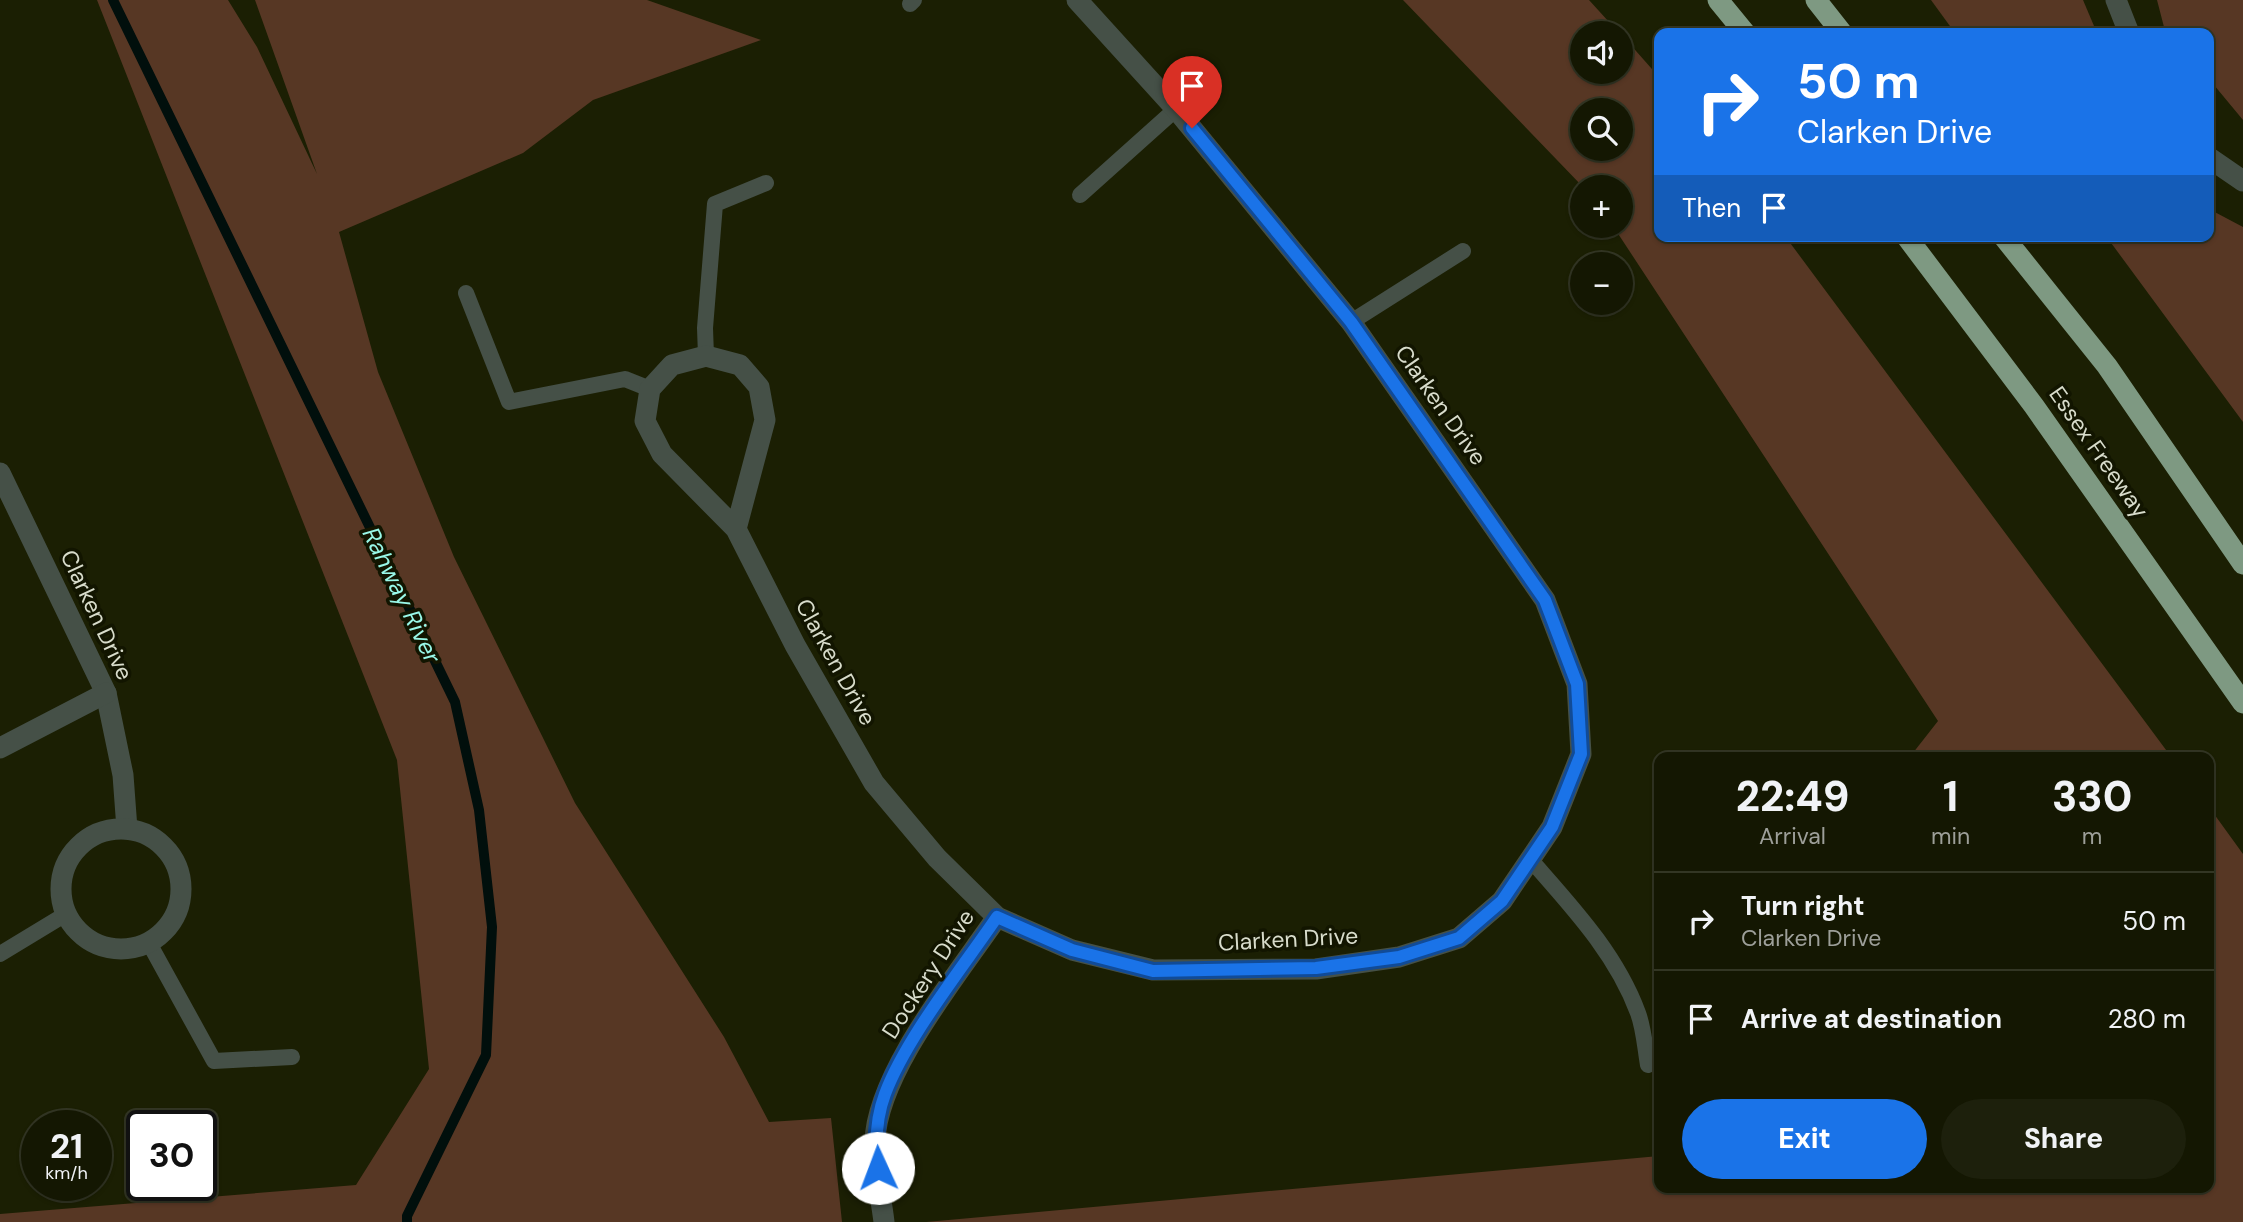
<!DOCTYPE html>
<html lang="en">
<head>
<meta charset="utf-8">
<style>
  :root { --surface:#141702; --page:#1d200c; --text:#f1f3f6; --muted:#9d9f99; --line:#333624; --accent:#1a73e8 }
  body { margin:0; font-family:"DM Sans",sans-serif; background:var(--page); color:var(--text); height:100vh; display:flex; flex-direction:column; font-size:26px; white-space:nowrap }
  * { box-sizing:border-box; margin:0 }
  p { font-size:23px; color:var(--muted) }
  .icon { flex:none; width:38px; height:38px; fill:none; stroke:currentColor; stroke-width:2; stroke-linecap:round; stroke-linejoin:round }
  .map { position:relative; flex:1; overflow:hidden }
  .drawer { position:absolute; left:1654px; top:752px; width:560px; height:441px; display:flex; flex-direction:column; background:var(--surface); border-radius:14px; box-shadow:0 2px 5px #0004,0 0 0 2px var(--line) }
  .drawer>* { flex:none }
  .top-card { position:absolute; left:1654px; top:28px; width:560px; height:214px; border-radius:14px; box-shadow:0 2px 5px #0004,0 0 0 2px var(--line); background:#1a73e8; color:#fff; overflow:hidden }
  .controls { position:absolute; left:1570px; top:21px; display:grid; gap:14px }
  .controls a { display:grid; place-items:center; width:63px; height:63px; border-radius:50%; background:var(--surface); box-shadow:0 2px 5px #0004,0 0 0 2px var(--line); font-size:35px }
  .speed { position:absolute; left:21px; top:1110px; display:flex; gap:14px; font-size:35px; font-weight:700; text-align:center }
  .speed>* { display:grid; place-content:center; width:91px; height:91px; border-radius:50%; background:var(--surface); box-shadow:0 2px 5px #0004,0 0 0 2px var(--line); line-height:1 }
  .speed small { font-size:18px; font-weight:400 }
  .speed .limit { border:4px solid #111; border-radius:10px; background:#fff; color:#111 }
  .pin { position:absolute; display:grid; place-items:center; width:60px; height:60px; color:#fff; margin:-72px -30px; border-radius:50% 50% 50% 0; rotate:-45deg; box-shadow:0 0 7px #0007 }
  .pin .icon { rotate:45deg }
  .me { position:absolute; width:77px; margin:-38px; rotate:358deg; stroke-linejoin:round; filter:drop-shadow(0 0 5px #0008) }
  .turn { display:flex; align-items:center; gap:24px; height:147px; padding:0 28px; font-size:32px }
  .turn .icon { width:91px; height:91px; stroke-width:2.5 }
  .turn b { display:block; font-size:49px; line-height:60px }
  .then { display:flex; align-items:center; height:66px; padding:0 28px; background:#0003; gap:14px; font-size:26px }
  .eta { display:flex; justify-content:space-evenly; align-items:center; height:119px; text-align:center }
  .eta b { font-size:42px; font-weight:800; line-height:49px }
  .button { display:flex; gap:14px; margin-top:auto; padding:14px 28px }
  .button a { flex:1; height:80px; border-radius:42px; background:var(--accent); color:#fff; font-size:28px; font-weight:800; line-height:80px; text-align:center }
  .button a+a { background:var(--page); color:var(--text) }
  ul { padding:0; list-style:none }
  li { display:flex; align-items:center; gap:21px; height:98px; padding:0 28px; border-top:2px solid var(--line) }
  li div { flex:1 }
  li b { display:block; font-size:26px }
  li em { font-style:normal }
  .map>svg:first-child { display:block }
  .green { fill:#573724; fill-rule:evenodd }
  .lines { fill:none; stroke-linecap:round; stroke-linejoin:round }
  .stream { stroke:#010f0c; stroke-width:10 }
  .service { stroke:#455047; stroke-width:16 }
  .minor { stroke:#455047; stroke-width:21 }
  .motorway { stroke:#7e9982; stroke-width:21 }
  .route-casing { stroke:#114b97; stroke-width:18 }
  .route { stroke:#1a73e8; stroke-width:12 }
  .labels { text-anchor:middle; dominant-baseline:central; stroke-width:7; stroke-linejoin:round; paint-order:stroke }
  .street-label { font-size:23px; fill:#d8dccb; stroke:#121500 }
  .water-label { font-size:24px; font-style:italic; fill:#99f8e8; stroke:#121500 }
</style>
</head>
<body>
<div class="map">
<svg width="2243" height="1222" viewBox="0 0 2243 1222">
  <rect width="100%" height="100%" fill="#1b1f03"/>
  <g class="green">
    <path d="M97,0H228L257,47L317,174L255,0H647L761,40L593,100L523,153L339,232L378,372L454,557L575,803L724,1037L769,1122L831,1118L842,1222H0V1214L356,1185L429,1069L397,760Z"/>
    <path d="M1403,0H1589L1619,33H1582V72H1620L1621,34L1659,77V236H1785L2172,758H1909L1938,721L1613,226H1620V187H1583ZM1620,110V149H1582V110Z"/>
    <path d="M1931,0H2083L2097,33H1955Z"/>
    <path d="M2157,0H2243V120L2209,79L2208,33H2169L2164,27Z"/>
    <path d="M2209,209L2243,227V422L2106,236H2208Z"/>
    <path d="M2209,807L2243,854V1222H926L1659,1156V1188H2208Z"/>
  </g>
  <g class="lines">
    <path class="stream" d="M113,0L455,702L479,810L492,927L486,1055L407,1216V1222"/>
    <g class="service">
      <path d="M910,4L914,0"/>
      <path d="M1080,195L1176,109"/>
      <path d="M466,293L509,402L625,379L650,389"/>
      <path d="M1351,322L1463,251"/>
      <path d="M706,356L705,328L715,204L766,183"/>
      <path d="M1530,859C1571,906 1616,953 1638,1013C1644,1029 1645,1048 1648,1065"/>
      <path d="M149,943L214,1061L292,1057"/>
      <path d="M0,954L66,914"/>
    </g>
    <g class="minor">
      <path d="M2116,0L2129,33"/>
      <path d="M2208,157L2243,181"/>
      <path d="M0,473L106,693L123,775L127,829"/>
      <path d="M736,529L765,420L759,387L740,365L706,356L672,365L650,389L645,421L662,454L736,529L795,645L874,783L937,858L997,917L1072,950L1153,970L1316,969L1399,957L1459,938L1502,901L1552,827L1581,754L1577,684L1545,600L1351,322L1176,109L1077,0"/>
      <path d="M0,748L106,693"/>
      <circle cx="121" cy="889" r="60"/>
      <path d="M884,1222C881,1196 874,1168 875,1142C876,1074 959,973 997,917"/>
    </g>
    <g class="motorway">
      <path d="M1718,0L1745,33"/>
      <path d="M1816,0L1842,33"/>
      <path d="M1906,236L2034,406L2243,703"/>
      <path d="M2003,236L2107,366L2243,564"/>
    </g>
  </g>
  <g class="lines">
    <g class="route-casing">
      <path id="route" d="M878,1168C875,1143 876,1118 885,1094C906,1038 963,967 997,917L1072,950L1153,971L1316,968L1399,957L1459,938L1502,901L1552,827L1581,754L1577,684L1545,600L1351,322L1192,128"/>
    </g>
    <use href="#route" class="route"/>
  </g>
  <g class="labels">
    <g class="street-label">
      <text transform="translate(1441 405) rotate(55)">Clarken Drive</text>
      <text transform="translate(2099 452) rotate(55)">Essex Freeway</text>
      <text transform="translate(97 615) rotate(65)">Clarken Drive</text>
      <text transform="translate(836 662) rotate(61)">Clarken Drive</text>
      <text transform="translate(1288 939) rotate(-3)">Clarken Drive</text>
      <text transform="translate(928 974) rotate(-57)">Dockery Drive</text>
    </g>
    <g class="water-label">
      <text transform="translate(402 595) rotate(64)">Rahway River</text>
    </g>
  </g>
</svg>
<div class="controls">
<a><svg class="icon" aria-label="sound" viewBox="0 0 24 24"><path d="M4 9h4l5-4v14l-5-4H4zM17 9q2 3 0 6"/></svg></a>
<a><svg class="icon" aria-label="search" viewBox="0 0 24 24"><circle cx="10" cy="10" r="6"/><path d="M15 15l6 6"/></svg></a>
<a>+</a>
<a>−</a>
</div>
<div class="speed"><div>21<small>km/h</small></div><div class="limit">30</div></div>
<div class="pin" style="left:1192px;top:128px;background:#d93025"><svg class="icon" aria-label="arrive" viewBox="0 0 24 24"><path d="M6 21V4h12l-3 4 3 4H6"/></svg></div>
<svg class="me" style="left:878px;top:1168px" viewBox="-20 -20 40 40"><circle r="19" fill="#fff"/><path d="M0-13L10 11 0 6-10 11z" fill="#1a73e8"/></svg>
<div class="top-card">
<div class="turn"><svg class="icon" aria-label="right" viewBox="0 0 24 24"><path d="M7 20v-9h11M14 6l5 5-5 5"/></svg><div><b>50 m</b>Clarken Drive</div></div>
<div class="then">Then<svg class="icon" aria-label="arrive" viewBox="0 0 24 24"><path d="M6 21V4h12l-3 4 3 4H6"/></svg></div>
</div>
<section class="drawer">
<div class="eta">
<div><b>22:49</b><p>Arrival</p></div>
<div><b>1</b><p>min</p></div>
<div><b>330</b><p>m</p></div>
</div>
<ul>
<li><svg class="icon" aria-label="right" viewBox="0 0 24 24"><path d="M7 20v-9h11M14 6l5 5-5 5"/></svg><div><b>Turn right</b><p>Clarken Drive</p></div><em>50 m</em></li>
<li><svg class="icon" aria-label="arrive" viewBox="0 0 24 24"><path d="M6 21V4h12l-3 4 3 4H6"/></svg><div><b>Arrive at destination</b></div><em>280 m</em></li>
</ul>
<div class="button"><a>Exit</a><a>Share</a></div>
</section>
</div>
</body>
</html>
